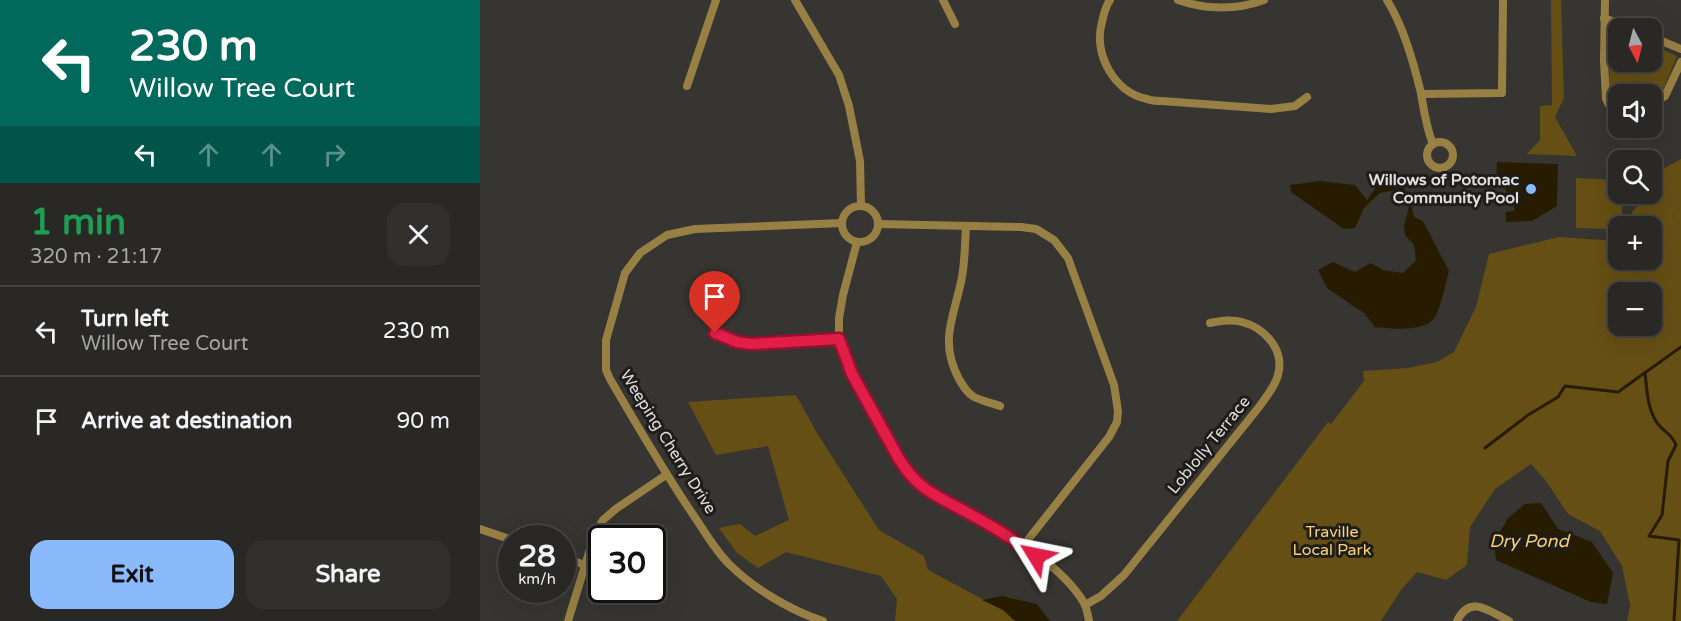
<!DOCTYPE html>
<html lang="en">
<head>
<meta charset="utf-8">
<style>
  :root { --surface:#292825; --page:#31302d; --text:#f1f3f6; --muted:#a5a6a7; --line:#454442; --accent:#8abafc }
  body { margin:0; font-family:"Varela Round",sans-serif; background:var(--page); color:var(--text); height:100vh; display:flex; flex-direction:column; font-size:22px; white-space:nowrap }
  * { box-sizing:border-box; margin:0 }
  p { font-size:20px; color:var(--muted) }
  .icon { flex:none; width:33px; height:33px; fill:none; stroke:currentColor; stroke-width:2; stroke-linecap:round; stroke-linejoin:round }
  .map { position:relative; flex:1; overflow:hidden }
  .sheet { display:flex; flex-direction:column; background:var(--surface); width:480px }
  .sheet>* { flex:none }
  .top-card { background:#00695c; color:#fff; overflow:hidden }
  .needle { width:39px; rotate:173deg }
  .tools { position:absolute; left:1128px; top:18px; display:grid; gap:12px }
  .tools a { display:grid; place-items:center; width:54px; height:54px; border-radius:12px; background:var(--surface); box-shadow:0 6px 24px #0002,0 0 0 2px var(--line); font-size:30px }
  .speed { position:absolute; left:18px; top:525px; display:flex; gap:12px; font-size:30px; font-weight:700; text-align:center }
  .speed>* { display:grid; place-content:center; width:78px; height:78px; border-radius:50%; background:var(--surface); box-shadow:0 6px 24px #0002,0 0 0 2px var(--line); line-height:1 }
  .speed small { font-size:15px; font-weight:400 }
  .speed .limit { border:3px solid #111; border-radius:9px; background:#fff; color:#111 }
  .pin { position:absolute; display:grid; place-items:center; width:51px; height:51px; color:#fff; margin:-62px -26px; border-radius:50% 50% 50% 0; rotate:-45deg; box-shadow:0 0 6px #0007 }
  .pin .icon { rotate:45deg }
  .me { position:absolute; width:66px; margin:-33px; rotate:305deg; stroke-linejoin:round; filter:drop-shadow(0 0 4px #0008) }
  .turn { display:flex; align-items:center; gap:21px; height:126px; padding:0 30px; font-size:27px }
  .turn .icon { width:78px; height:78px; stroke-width:2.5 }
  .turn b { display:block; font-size:42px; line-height:51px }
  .lanes { display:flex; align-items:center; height:57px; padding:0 30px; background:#0003; justify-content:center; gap:30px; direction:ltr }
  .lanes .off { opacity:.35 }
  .round { display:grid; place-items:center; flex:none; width:63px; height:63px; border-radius:18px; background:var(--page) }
  .overview { display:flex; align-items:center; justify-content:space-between; height:102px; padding:0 30px }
  h1 { font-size:36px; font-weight:700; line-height:45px; color:#1e9e55 }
  .cta { display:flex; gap:12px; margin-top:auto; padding:12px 30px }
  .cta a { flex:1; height:69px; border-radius:18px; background:var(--accent); color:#111; font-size:24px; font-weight:700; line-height:69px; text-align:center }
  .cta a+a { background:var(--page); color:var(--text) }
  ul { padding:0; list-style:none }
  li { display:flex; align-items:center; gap:18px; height:90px; padding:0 30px; border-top:2px solid var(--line) }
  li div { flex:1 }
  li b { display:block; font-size:22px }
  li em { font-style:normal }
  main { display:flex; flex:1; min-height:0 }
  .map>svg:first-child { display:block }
  .green { fill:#654f14; fill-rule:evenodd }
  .water { fill:#281c00 }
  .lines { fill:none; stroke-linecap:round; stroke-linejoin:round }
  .stream { stroke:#281c00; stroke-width:3 }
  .minor { stroke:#988044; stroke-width:8 }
  .route-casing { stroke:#92132f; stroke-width:15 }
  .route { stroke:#e11d48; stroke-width:10 }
  .poi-dot { fill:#8abafc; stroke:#1e1d1b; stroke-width:2 }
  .labels { text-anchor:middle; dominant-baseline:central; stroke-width:6; stroke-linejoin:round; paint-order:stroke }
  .poi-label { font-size:16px; font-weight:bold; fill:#e0dfdc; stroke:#1e1d1b; text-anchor:end }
  .street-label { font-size:16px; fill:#e0dfdc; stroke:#1e1d1b }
  .park-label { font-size:16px; fill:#fad26f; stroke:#1e1d1b }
  .water-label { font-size:18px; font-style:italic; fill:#f7cf6c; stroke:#1e1d1b }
</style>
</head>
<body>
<main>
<section class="sheet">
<div class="top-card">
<div class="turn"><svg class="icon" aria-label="left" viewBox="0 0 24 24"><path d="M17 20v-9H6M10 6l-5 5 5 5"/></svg><div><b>230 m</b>Willow Tree Court</div></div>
<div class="lanes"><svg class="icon" aria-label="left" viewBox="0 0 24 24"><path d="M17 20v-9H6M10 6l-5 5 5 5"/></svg><svg class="icon off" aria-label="ahead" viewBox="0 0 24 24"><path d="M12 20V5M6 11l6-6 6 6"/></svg><svg class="icon off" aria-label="ahead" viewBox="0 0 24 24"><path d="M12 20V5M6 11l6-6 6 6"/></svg><svg class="icon off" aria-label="right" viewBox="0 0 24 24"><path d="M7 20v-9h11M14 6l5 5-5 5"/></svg></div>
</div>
<div class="overview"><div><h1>1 min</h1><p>320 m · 21:17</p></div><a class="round"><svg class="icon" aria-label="close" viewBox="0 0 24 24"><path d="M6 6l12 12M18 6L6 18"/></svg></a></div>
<ul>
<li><svg class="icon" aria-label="left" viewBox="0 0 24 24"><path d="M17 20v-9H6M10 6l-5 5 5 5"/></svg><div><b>Turn left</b><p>Willow Tree Court</p></div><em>230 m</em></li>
<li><svg class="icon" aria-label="arrive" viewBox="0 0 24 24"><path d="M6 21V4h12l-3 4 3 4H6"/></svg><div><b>Arrive at destination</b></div><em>90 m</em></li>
</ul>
<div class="cta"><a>Exit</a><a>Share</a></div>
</section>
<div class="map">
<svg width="1201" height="621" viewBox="0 0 1201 621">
  <rect width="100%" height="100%" fill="#373531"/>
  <g class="green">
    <path d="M1071,0H1081L1084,98L1075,117L1097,156L1047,154L1060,140V106L1072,105Z"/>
    <path d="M1131,28L1138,31V62H1172V45L1197,56L1182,92L1172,97V94H1138V108L1129,89Z"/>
    <path d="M1201,159V621H1147L1150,605L1142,566L1120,531L1088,514L1066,481L1051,464L1015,489L990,527L987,565L966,580L937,572L921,590L901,621H697L848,422L851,424L884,381L883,371L928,368L957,362L974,352L996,307L1009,254L1079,237L1138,241V260H1172V226H1152V212L1169,194H1172V191L1184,178L1179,171ZM1172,292V326H1138V292Z"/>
    <path d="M1096,178L1138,180V194H1142V226H1138V229L1096,228Z"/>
    <path d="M316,395L337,433L399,530L444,556L448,570L523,610L535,621H415L417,599L401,576L306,552L278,568L257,553L239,528L260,524L275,536L309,520L288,446L236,455L208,402Z"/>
  </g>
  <g class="water">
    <path d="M1017,162L1078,164L1077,206L1052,221L1026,222V212L1034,211L1035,193L1026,192L1025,186H1016Z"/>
    <path d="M913,178L929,194L934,217L943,221L969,271C965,285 962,304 955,317C947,332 910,329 895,327L884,313L847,288L838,270L853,262L875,272L891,263L903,270L922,273L936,261L934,245L925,235L924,226L929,206L916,190L900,193L884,208L875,228L864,229L811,192L810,185L839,181L875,185L887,200L901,180Z"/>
    <path d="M1061,503L1078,529L1112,542L1133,573L1127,604L1111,602L1016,560L1014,542L1028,518L1045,504Z"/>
    <path d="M522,596L557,604L570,621H535L523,610L502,600Z"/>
  </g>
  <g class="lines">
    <g class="stream">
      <path d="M1165,373C1167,389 1167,410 1178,424C1185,433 1191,433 1196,445L1188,461L1182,515L1169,536L1199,540L1194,621"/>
      <path d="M1005,448L1048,415L1078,397L1085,386L1138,392L1201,347"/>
    </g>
    <g class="minor">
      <path d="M315,0L359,75L369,106L380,161L381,206"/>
      <path d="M463,0L475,24"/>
      <path d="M630,0C625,7 624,14 622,22C613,54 634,92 667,99C672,101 677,101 682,101L791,109L815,106L827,97"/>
      <path d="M698,0C726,10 757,10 784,0"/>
      <path d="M907,0C924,28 933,61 941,93C944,111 946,127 953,144"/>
      <path d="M1125,0L1124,60L1126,99L1138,123"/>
      <path d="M1124,18L1149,28"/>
      <path d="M1172,37L1201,49"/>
      <path d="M207,86L236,0"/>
      <path d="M941,94L1022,93L1023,0"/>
      <path d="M1172,104L1185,96L1201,62"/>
      <circle cx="960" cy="155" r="13"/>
      <circle cx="380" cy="224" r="18"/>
      <path d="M398,224L541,227L556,229L574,240L588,258L634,385L638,411L637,422L629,437L543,546"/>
      <path d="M486,226C485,243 485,260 482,277C475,315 458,340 479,379C483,386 487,393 494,397C502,401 512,403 520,406"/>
      <path d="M377,242L363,295L359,318V339L372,374L419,459C425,468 431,477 438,484C452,497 470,503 486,512C524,531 583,566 604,603C607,609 608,615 609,621"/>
      <path d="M235,333L257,342L271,344L359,339"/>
      <path d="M0,529L32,540"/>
      <path d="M82,557L105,565"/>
      <path d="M605,605L621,596L644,575L779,407C786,397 795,387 798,375C805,350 785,328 762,322C751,319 741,321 730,323"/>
      <path d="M88,621L115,533L123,520L137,508L186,475"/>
      <path d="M343,621C311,611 273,588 249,564C235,550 225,532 214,516C184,472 157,425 130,379L126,370V340L145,273L160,253L187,235L215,229L362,223"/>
      <path d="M977,621C990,594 1009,611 1029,621"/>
    </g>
  </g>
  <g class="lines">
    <g class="route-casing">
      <path id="route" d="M235,333L257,342L271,344L359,339L372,374L419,459C440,492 456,495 488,513C512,526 535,540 556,556"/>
    </g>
    <use href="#route" class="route"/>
  </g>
  <circle class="poi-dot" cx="1051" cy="189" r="6"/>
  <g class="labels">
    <g class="poi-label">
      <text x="1039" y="180">Willows of Potomac<tspan x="1039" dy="18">Community Pool</tspan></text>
    </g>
    <g class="street-label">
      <text transform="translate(188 442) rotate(58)">Weeping Cherry Drive</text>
      <text transform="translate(729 445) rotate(-51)">Loblolly Terrace</text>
    </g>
    <g class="park-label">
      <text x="852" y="532">Traville<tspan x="852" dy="18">Local Park</tspan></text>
    </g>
    <g class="water-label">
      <text x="1049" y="541">Dry Pond</text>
    </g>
  </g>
</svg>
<div class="tools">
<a><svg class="needle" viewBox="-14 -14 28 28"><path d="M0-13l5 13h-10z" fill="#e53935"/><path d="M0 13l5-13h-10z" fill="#a5a6a7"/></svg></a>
<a><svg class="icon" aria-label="sound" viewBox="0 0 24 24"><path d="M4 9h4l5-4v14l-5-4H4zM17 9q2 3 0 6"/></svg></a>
<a><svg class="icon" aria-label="search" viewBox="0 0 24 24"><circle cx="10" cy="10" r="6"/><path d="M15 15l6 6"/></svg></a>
<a>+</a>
<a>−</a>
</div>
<div class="speed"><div>28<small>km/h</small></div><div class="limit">30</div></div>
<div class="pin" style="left:235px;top:333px;background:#d93025"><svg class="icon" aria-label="arrive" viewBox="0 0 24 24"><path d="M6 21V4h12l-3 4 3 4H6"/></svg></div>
<svg class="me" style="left:556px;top:556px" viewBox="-20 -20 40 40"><path d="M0-17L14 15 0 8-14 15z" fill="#e11d48" stroke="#fff" stroke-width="4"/></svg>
</div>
</main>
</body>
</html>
